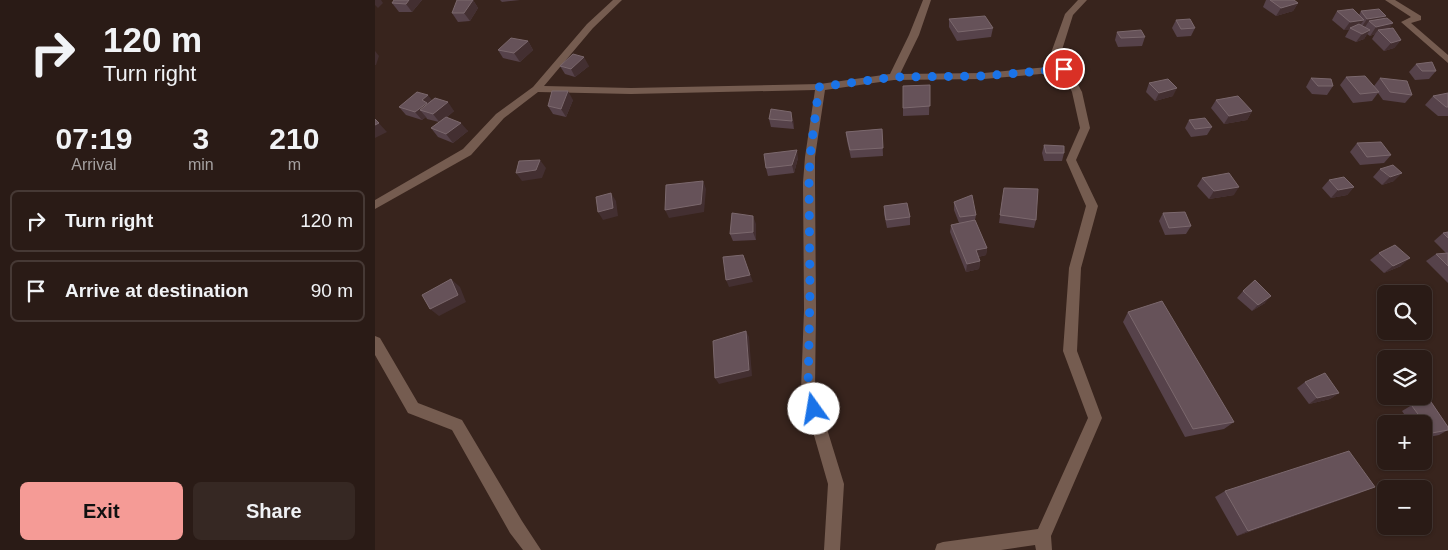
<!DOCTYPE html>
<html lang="en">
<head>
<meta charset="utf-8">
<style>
  :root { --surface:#2a1b16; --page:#362823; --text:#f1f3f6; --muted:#a5a1a1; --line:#463935; --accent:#f59b96 }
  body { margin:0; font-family:Helvetica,sans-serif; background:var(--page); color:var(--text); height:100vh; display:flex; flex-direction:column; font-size:19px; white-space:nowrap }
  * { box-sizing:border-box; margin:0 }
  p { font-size:16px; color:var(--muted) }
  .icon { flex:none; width:28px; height:28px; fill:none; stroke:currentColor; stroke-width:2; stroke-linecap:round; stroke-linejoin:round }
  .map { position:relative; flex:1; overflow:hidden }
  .panel { display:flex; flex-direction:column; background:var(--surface); width:375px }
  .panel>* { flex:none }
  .top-card { background:#2a1b16; color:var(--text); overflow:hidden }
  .buttons { position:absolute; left:1002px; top:285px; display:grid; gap:10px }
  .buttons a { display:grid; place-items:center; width:55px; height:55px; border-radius:8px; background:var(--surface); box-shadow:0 1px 4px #0004,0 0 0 1px var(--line); font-size:25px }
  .pin { position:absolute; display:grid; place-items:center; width:42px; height:42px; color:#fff; margin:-21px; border:2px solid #fff; border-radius:50%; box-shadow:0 1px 5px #0007 }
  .me { position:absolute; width:55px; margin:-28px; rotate:347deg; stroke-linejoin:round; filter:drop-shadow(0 0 4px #0008) }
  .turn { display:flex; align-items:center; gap:18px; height:105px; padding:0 20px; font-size:22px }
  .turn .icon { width:65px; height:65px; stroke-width:2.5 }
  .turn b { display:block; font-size:35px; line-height:42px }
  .eta { display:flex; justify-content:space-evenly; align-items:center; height:85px; text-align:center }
  .eta b { font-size:30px; font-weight:700; line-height:35px }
  .button { display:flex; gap:10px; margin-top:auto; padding:10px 20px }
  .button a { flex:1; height:58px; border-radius:8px; background:var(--accent); color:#111; font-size:20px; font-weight:700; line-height:58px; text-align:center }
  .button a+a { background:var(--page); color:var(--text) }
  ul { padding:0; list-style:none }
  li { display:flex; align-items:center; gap:15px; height:62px; margin:0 10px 8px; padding:0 10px; border:2px solid var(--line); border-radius:8px }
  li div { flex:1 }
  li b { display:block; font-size:19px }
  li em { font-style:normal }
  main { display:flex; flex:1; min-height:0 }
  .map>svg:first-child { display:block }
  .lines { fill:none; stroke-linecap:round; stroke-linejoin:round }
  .street { fill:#755c50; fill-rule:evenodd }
  .wall { fill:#56424a }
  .shaded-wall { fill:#432f31 }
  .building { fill:#665259; stroke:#7b686d }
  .route { stroke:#1a73e8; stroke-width:9; stroke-dasharray:0 16.2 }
</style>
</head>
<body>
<main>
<section class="panel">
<div class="top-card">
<div class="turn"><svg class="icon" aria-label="right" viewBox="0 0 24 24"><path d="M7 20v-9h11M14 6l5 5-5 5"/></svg><div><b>120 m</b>Turn right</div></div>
</div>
<div class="eta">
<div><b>07:19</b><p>Arrival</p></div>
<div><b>3</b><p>min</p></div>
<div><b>210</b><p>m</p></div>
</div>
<ul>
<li><svg class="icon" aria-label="right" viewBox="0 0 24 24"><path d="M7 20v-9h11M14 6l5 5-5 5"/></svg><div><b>Turn right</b></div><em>120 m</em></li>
<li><svg class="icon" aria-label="arrive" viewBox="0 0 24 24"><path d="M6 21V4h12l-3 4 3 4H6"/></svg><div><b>Arrive at destination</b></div><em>90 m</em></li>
</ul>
<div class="button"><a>Exit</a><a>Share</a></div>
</section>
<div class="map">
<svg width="1073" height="550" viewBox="0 0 1073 550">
  <rect width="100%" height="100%" fill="#38241d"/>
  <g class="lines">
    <g class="street">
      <path d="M238,0H247L218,28L169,86L256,88L445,84L515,74L534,35L548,0H556L544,35L525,74L609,73L683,66L676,53L690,14L703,0H712L698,15L686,53L707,92L715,128L701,160L723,206L706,268L702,351L727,418L676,536L677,550H661L660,545L626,550H560L562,544L568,542L663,529L713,418L688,351L694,268L711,206L691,160L705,128L697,92L687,72L609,79L519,80L450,90L440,157V182L441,310L440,390L469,484L465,550H449L453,484L426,390L429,310L428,182L430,157L440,90L256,94L163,92L129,118L96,155L0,209V200L88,149L121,114L158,87L212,24Z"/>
      <path d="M1010,0H1020L1046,16V20L1036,23L1073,55V63L1026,22L1036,17Z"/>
      <path d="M0,336L5,338L43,403L87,420L147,521L166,550H148L135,533L77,430L33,413L0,355Z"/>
    </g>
  </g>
  <g class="wall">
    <path d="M47,0L37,12H24L17,3Z"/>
    <path d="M98,0L103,8L95,21L83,22L77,13Z"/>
    <path d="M125,0H145L127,2Z"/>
    <path d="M891,0H919L923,3L918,11L901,16L888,7Z"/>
    <path d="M962,11L984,15L986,11L1009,19L1014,28L1026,40L1019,48L1009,51L997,39L1000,34L995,36L992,34L989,39L981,42L970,37L974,30H969L957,20Z"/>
    <path d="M574,19L618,28L616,37L582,41L574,27Z"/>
    <path d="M801,20L820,28L816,36L802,37L797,28Z"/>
    <path d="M742,32L770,37L767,46L743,47L740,40Z"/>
    <path d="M153,41L158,50L145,62L128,58L123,50Z"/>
    <path d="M1041,64L1061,71L1054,79L1040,80L1034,72Z"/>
    <path d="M185,66H214L200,77L190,74Z"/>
    <path d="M971,77L999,86L1005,78L1037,95L1030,103L1008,100L1003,93L997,101L978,103L965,85Z"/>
    <path d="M936,78L958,86L952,95L937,94L931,87Z"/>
    <path d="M774,83L798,96L780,101L771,92Z"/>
    <path d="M555,85L554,115L528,116V86Z"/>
    <path d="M1073,93V116H1063L1050,105L1058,96Z"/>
    <path d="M198,100L191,117L178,114L173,106Z"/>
    <path d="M841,100L877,111L872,120L849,124L836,108Z"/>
    <path d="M57,101L79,111L72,117L93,131L78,143L63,137L56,128L64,122L52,119L51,117L47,120L31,115L24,107Z"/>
    <path d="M394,119L418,120L419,129L396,127Z"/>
    <path d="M814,120L837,127L832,135L816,137L810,128Z"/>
    <path d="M507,129L508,156L476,158L472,141L471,132Z"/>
    <path d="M982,143L1016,155L1009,163L985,165L975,152Z"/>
    <path d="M669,145L689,153L687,161H669L667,153Z"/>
    <path d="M423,158L419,173L393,176L391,168Z"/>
    <path d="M1005,169L1019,181L1007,185L998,177Z"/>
    <path d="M827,178L859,195L834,199L822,186Z"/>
    <path d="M954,180L979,187L972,195L956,198L947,188Z"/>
    <path d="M628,196L661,220L659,228L624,223Z"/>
    <path d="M579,202L601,215L600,220L612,248L611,255L603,257L605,261L604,269L591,272L575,232L576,225L584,223L579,210Z"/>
    <path d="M509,206L535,217V225L512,228L509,214Z"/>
    <path d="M788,213L816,226L811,234L790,235L784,221Z"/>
    <path d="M381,224V240L358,241L355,234Z"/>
    <path d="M1073,232V283L1051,261L1061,254L1071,253L1059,241L1068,233Z"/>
    <path d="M1004,253L1026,266L1009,273L995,260Z"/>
    <path d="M868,291L890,303L877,311L862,298Z"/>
    <path d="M753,312L859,422L849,429L810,437L748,322Z"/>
    <path d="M930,382L964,393L955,399L934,404L922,388Z"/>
    <path d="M1052,396L1073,427V430L1064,435L1049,438V424H1036L1027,411Z"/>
    <path d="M850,491L985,493L862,536L840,497Z"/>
  </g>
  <g class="shaded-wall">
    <path d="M0,0H6L8,3L3,8L0,5Z"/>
    <path d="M34,0H47L37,12L31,4Z"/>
    <path d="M98,0L103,8L95,21L89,13Z"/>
    <path d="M923,3L918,11L901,16L906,8Z"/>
    <path d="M1011,16L1005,25L994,21L990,27L986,28L992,19Z"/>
    <path d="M989,20L983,28H975L974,30H969L975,22Z"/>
    <path d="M1018,23L1012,32L1003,30L1000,34L995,36L1001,27Z"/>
    <path d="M995,30L989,39L981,42L987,34Z"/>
    <path d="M1026,40L1019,48L1009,51L1016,43Z"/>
    <path d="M153,41L158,50L145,62L139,53Z"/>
    <path d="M0,51L4,56L1,65H0Z"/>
    <path d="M209,57L214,66L200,77L196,69Z"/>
    <path d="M802,88L798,96L780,101L784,93Z"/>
    <path d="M193,91L198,100L191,117L186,109Z"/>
    <path d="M53,95L60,104L45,110L51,117L47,120L40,112L47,100Z"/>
    <path d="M73,102L79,111L65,123L58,114Z"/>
    <path d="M877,111L872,120L849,124L854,116Z"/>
    <path d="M416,112L418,120L419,129L417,121Z"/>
    <path d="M0,119L12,132L0,138Z"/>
    <path d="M86,123L93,131L78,143L71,134Z"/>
    <path d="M422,150L423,158L419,173L417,165Z"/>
    <path d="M165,160L171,168L167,178L147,181L141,173Z"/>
    <path d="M1027,173L1019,181L1007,185L1015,177Z"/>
    <path d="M328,181L331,189L329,212L294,218L290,210Z"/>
    <path d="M864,187L859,195L834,199L839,191Z"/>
    <path d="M979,187L972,195L956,198L963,190Z"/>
    <path d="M236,193L241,201L243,216L228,220L223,212Z"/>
    <path d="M378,216L381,224V240L378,232Z"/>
    <path d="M612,248L611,255L599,258L601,250Z"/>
    <path d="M368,255L378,282L354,287L351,280Z"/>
    <path d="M1035,258L1026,266L1009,273L1018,266Z"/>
    <path d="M605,261L604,269L591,272L592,264Z"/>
    <path d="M76,279L85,287L91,302L64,316L55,309Z"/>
    <path d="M896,296L890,303L877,311L883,305Z"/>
    <path d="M371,331L374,337L377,376L344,384L340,378Z"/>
    <path d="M964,393L955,399L934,404L942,398Z"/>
    <path d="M1000,487L985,493L862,536L873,531Z"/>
  </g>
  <g class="building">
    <path d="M19,0H34L31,4L17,3Z"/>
    <path d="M82,0H98L89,13H77Z"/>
    <path d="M895,0H919L923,3L906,8Z"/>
    <path d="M978,9L989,20L975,22L962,11Z"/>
    <path d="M1004,9L1011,16L992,19L986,11Z"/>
    <path d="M610,16L618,28L583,32L574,19Z"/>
    <path d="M1012,18L1018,23L1001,27L994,21Z"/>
    <path d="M815,19L820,28L806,29L801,20Z"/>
    <path d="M984,24L995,30L987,34L975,28Z"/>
    <path d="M1018,28L1026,40L1016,43L1003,30Z"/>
    <path d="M766,30L770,37L746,38L742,32Z"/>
    <path d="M136,38L153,41L139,53L123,50Z"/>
    <path d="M198,54L209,57L196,69L185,66Z"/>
    <path d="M1057,62L1061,71H1047L1041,64Z"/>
    <path d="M990,76L1004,92L985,94L971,77Z"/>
    <path d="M936,78L956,79L958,86H943Z"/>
    <path d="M1005,78L1032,81L1037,95L1015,92Z"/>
    <path d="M793,79L802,88L784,93L774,83Z"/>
    <path d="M555,85V106L528,108V86Z"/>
    <path d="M177,91H193L186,109L173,106Z"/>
    <path d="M42,92L53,95L47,100L52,103L40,112L24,107Z"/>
    <path d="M1073,93V107H1071L1058,96Z"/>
    <path d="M863,96L877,111L854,116L841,100Z"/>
    <path d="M60,98L73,102L58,114L45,110Z"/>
    <path d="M396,109L416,112L417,121L394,119Z"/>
    <path d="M71,117L86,123L71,134L56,128Z"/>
    <path d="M830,118L837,127L820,129L814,120Z"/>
    <path d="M0,119L4,123L0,125Z"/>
    <path d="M507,129L508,148L475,150L471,132Z"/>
    <path d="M1006,142L1016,155L992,157L982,143Z"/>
    <path d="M669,145L689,146V153H671Z"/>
    <path d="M422,150L417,165L391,168L389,154Z"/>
    <path d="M165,160L161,170L141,173L144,161Z"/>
    <path d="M1018,165L1027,173L1015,177L1005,169Z"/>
    <path d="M854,173L864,187L839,191L827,178Z"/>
    <path d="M969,177L979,187L963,190L954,180Z"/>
    <path d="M328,181L326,204L290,210L291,185Z"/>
    <path d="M629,188L663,189L661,220L625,215Z"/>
    <path d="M236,193L238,208L223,212L221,197Z"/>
    <path d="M597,195L601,215L585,217L579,202Z"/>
    <path d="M532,203L535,217L511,220L509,206Z"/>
    <path d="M810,212L816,226L794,228L788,213Z"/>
    <path d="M357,213L378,216V232L355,234Z"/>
    <path d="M600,220L612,248L601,250L605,261L592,264L576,225Z"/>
    <path d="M1073,232V238L1068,233Z"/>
    <path d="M1020,245L1035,258L1018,266L1004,253Z"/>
    <path d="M1073,253V266L1061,254Z"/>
    <path d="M368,255L375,275L351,280L348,257Z"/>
    <path d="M76,279L83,295L55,309L47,295Z"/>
    <path d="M880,280L896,296L883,305L868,291Z"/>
    <path d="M787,301L859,422L818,429L753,312Z"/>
    <path d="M371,331L374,370L340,378L338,341Z"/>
    <path d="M950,373L964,393L942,398L930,382Z"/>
    <path d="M1052,396L1073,427V430L1057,433L1037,406Z"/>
    <path d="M974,451L1000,487L873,531L850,491Z"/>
  </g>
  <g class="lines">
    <path class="route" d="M439,409L433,390L435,291L434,182L435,157L444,87L519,77L609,76L689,69"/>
  </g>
</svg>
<div class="buttons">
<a><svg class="icon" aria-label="search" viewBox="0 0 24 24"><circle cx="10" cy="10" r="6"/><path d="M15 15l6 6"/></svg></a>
<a><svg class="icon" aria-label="layers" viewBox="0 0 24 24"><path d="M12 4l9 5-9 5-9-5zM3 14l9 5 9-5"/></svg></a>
<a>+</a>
<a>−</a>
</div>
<div class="pin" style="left:689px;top:69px;background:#d93025"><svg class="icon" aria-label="arrive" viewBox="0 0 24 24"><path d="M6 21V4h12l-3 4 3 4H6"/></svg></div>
<svg class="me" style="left:439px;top:409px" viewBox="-20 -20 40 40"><circle r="19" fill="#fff"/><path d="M0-13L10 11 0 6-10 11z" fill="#1a73e8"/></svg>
</div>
</main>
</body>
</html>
